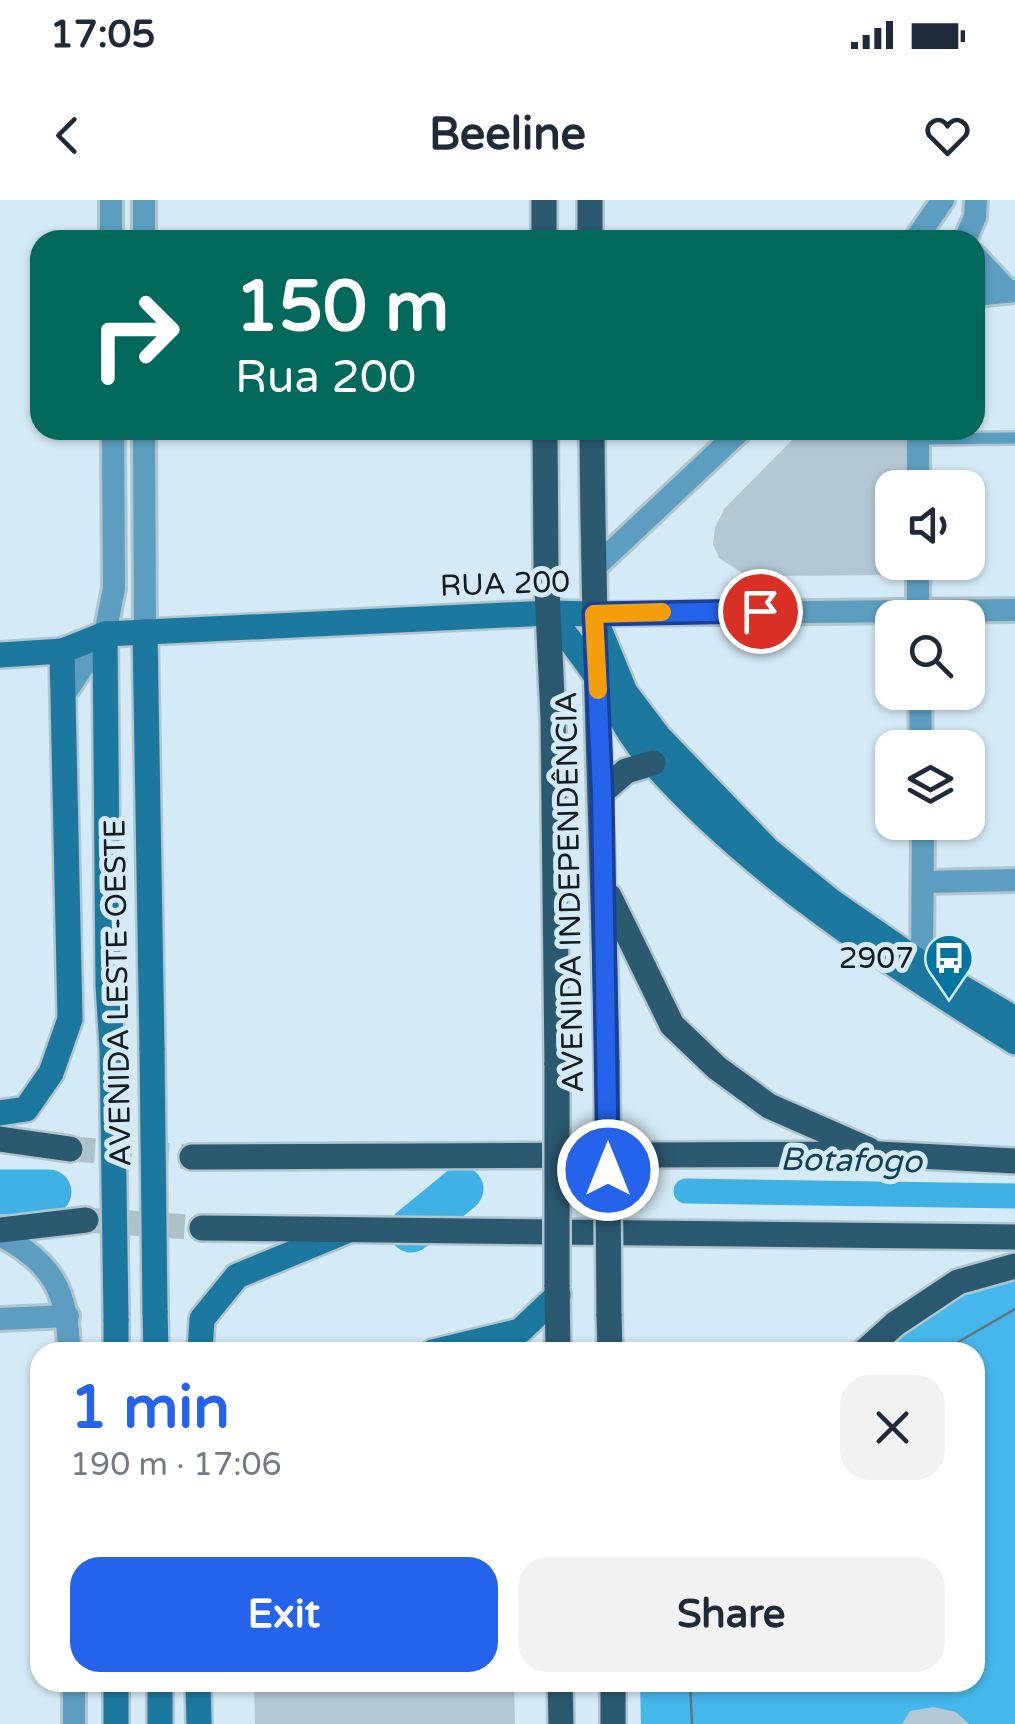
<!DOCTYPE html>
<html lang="en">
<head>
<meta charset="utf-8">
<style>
  :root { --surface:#fff; --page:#f2f2f3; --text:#1f2937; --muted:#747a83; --accent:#2563eb }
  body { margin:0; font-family:"Varela Round",sans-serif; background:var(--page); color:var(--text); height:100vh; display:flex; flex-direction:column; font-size:38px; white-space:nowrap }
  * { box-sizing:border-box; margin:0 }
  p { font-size:32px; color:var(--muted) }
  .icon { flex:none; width:55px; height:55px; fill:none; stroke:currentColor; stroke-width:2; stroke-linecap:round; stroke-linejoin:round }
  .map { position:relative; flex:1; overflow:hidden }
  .sheet { position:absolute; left:30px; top:1142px; width:955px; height:350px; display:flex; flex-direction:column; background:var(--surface); border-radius:30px; box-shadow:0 2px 8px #0004 }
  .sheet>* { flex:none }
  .guide { position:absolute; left:30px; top:30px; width:955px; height:210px; border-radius:30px; box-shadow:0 2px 8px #0004; background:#00695c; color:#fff; overflow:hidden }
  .fabs { position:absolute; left:875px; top:270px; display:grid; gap:20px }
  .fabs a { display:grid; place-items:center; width:110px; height:110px; border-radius:20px; background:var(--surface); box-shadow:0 2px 8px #0004; font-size:50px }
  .pin { position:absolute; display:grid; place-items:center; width:85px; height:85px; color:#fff; margin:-42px; border:5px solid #fff; border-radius:50%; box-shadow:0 2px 10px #0007 }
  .me { position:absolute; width:110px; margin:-55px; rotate:0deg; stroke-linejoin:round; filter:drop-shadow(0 0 8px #0008) }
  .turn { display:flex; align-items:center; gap:35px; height:210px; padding:0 40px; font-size:45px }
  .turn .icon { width:130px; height:130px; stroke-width:2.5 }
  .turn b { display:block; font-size:70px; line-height:85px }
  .round { display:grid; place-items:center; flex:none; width:105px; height:105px; border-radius:30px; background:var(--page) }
  .overview { display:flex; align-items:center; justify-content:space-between; height:170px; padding:0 40px }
  h1 { font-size:60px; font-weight:800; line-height:75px; color:var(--accent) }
  .cta { display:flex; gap:20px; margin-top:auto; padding:20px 40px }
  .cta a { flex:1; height:115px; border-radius:30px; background:var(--accent); color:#fff; font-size:40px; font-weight:800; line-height:115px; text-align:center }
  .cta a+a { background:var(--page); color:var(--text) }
  .status { display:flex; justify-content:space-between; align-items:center; height:70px; padding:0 50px; background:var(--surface); direction:ltr }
  .status svg { height:28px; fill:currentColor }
  header { display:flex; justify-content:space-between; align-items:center; height:130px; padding:0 40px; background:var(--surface); font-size:45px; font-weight:800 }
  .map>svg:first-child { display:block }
  .forest { fill:#46b7eb }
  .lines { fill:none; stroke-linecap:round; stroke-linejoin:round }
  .canal { stroke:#3fb1e5; stroke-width:25 }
  .river { stroke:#3fb1e5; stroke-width:45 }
  .building { fill:#b3c8d4 }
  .primary-tunnel { stroke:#aec1cb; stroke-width:25; stroke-dasharray:25 12; stroke-linecap:butt }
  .lane-casing { stroke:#b1c5cf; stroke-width:16 }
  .street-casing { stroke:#b1c5cf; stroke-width:28 }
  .secondary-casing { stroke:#b1c5cf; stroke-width:30 }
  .primary-casing { stroke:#b1c5cf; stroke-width:30 }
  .lane { stroke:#5d9ec0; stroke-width:11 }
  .street { stroke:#5d9ec0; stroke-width:22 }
  .secondary { stroke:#1c789f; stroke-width:25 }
  .primary { stroke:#2b5970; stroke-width:25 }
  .tram { stroke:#65737a; stroke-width:2.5 }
  .secondary-bridge-casing { stroke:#b1c5cf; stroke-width:30; stroke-linecap:butt }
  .primary-bridge-casing { stroke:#b1c5cf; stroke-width:30; stroke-linecap:butt }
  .secondary-bridge { stroke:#1c789f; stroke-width:25 }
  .primary-bridge { stroke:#2b5970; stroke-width:25 }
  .route-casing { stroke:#184099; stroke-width:25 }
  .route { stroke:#2563eb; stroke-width:18 }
  .slow { stroke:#f59e0b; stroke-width:18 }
  .labels { text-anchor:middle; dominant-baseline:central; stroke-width:10; stroke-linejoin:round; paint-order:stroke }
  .street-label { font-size:30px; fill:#141c20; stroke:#d4eaf6 }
  .poi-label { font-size:30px; fill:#141c20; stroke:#d4eaf6; text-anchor:end }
  .water-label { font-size:32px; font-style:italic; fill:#104055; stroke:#d4eaf6 }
</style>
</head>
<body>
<div class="status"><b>17:05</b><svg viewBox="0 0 49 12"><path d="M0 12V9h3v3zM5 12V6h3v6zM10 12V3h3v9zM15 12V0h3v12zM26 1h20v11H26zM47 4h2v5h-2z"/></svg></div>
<header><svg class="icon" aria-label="back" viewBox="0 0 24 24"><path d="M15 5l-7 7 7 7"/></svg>Beeline<svg class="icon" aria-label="heart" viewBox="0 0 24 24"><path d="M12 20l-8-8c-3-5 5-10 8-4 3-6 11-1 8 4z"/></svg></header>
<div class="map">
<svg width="1015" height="1524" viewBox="0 0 1015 1524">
  <rect width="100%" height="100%" fill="#d4eaf6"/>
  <path class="forest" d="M1015,1066V1524H641L640,1483L975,1482V1152H885L958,1082Z"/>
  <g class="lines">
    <path class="canal" d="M686,991L1015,996"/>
    <g class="river">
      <path d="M0,992H49"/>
      <path d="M411,1030L461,989"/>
    </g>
  </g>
  <g class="building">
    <path d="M802,230H906L907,288H892V362H899L887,375L747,376L719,358L713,344L715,328L724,309Z"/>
    <path d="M254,1482H514L515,1524H255Z"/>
    <path d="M933,1507L956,1512L969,1524H902L910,1511Z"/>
  </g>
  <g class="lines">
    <g class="primary-tunnel">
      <path d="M70,949L192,957"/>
      <path d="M86,1020L202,1028"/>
    </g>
    <g class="lane-casing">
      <path id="lane" d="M918,239L1015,238"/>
    </g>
    <g class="street-casing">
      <g id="street">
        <path d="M111,0V40"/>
        <path d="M144,0V40"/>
        <path d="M915,40L943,0"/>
        <path d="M965,40L975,17L976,0"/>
        <path d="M975,56L1008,91"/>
        <path d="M975,95L1015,91"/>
        <path d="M144,230L145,432"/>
        <path d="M918,230V288"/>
        <path d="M918,362V418"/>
        <path d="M593,369L741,230"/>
        <path d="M593,414L1015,410"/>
        <path d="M920,492L921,548"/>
        <path d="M63,496L105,434L114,388L113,230"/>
        <path d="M924,682L1015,680"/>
        <path d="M922,764L923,622"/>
        <path d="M0,1035C54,1063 68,1093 69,1152"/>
        <path d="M0,1119L68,1116"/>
        <path d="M74,1482V1524"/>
      </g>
    </g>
    <g class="secondary-casing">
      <g id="secondary">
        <path d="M549,413C565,435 585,457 599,481C616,509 630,538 653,563C756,678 886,761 1015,842"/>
        <path d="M145,432L152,850"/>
        <path d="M105,434L108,785L112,848"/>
        <path d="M0,455L62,451L105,434L549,413L593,414L625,492L659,537L768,650L831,701L922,764L1015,819"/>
        <path d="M0,913L26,909L51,873L70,819L62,451"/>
        <path d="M155,1111L156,1152"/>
        <path d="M116,1119V1152"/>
        <path d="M200,1152L202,1119L237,1076L349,1030"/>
        <path d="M433,1152L520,1131L558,1095"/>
        <path d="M116,1482V1524"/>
        <path d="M160,1482V1524"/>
        <path d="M198,1482L199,1524"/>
      </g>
    </g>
    <g class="primary-casing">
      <g id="primary">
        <path d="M544,0V40"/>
        <path d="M590,0V40"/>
        <path d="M545,230L546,368L553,518L557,865"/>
        <path d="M592,230C593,441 603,652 607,863"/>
        <path d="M602,592L626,571L653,563"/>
        <path d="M609,696L672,825L717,868L769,906L869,950"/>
        <path d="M0,939L70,949"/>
        <path d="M192,957L879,954L1015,961"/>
        <path d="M202,1028L1015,1037"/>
        <path d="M0,1030L86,1020"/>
        <path d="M557,1085L558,1152"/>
        <path d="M609,1114L610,1152"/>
        <path d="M864,1152L895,1124L958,1082L1015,1066"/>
        <path d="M560,1482L561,1524"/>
        <path d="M613,1482V1524"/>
      </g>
    </g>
    <use href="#lane" class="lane"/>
    <use href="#street" class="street"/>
    <use href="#secondary" class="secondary"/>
    <use href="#primary" class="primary"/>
    <g class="tram">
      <path d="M941,1152L1015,1109"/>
      <path d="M690,1482L692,1524"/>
    </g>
    <g class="secondary-bridge-casing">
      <g id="secondary-bridge">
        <path d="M112,848L116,1119"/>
        <path d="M152,850L155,1111"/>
      </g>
    </g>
    <g class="primary-bridge-casing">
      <g id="primary-bridge">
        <path d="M607,863L609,1114"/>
        <path d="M557,1085V865"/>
      </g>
    </g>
    <use href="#secondary-bridge" class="secondary-bridge"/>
    <use href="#primary-bridge" class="primary-bridge"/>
  </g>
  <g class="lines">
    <g class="route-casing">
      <path id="route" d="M608,970L602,592L594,414L760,411"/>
    </g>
    <use href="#route" class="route"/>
    <path class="slow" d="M598,490L594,414L662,412"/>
  </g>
  <defs>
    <g id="bus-pin" transform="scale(2.5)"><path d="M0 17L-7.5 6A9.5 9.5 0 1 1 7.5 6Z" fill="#00759f" stroke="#d4eaf6"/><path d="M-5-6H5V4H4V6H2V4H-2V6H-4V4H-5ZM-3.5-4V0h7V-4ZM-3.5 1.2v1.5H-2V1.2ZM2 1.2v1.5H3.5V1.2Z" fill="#fff"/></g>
  </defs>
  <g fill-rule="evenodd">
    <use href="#bus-pin" x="949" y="758"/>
  </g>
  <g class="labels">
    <g class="street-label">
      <text transform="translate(505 384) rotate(-2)">RUA 200</text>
      <text transform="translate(570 692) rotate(-91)">AVENIDA INDEPENDÊNCIA</text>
      <text transform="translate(118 793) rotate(-91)">AVENIDA LESTE-OESTE</text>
    </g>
    <g class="poi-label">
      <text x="914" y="758">2907</text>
    </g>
    <g class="water-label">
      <text transform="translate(851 961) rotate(1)">Botafogo</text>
    </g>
  </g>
</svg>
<div class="fabs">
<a><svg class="icon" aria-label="sound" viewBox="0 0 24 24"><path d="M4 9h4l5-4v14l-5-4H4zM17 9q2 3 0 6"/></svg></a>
<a><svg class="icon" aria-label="search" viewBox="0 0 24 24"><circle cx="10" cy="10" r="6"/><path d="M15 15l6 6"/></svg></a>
<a><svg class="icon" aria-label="layers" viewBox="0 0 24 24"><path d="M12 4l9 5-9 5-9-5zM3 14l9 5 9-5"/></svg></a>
</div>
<div class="pin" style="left:760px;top:411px;background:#d93025"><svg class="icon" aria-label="arrive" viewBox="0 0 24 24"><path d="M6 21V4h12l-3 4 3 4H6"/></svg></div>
<svg class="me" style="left:608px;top:970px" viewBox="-20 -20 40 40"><circle r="17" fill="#2563eb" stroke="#fff" stroke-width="3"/><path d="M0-11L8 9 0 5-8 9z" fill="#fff"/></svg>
<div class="guide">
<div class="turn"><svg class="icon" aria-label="right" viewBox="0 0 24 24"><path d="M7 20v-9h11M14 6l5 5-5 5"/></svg><div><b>150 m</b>Rua 200</div></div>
</div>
<section class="sheet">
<div class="overview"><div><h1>1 min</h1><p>190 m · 17:06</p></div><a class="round"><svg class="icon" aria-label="close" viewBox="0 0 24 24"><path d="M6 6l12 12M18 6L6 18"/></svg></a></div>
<div class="cta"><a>Exit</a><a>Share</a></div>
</section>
</div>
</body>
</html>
